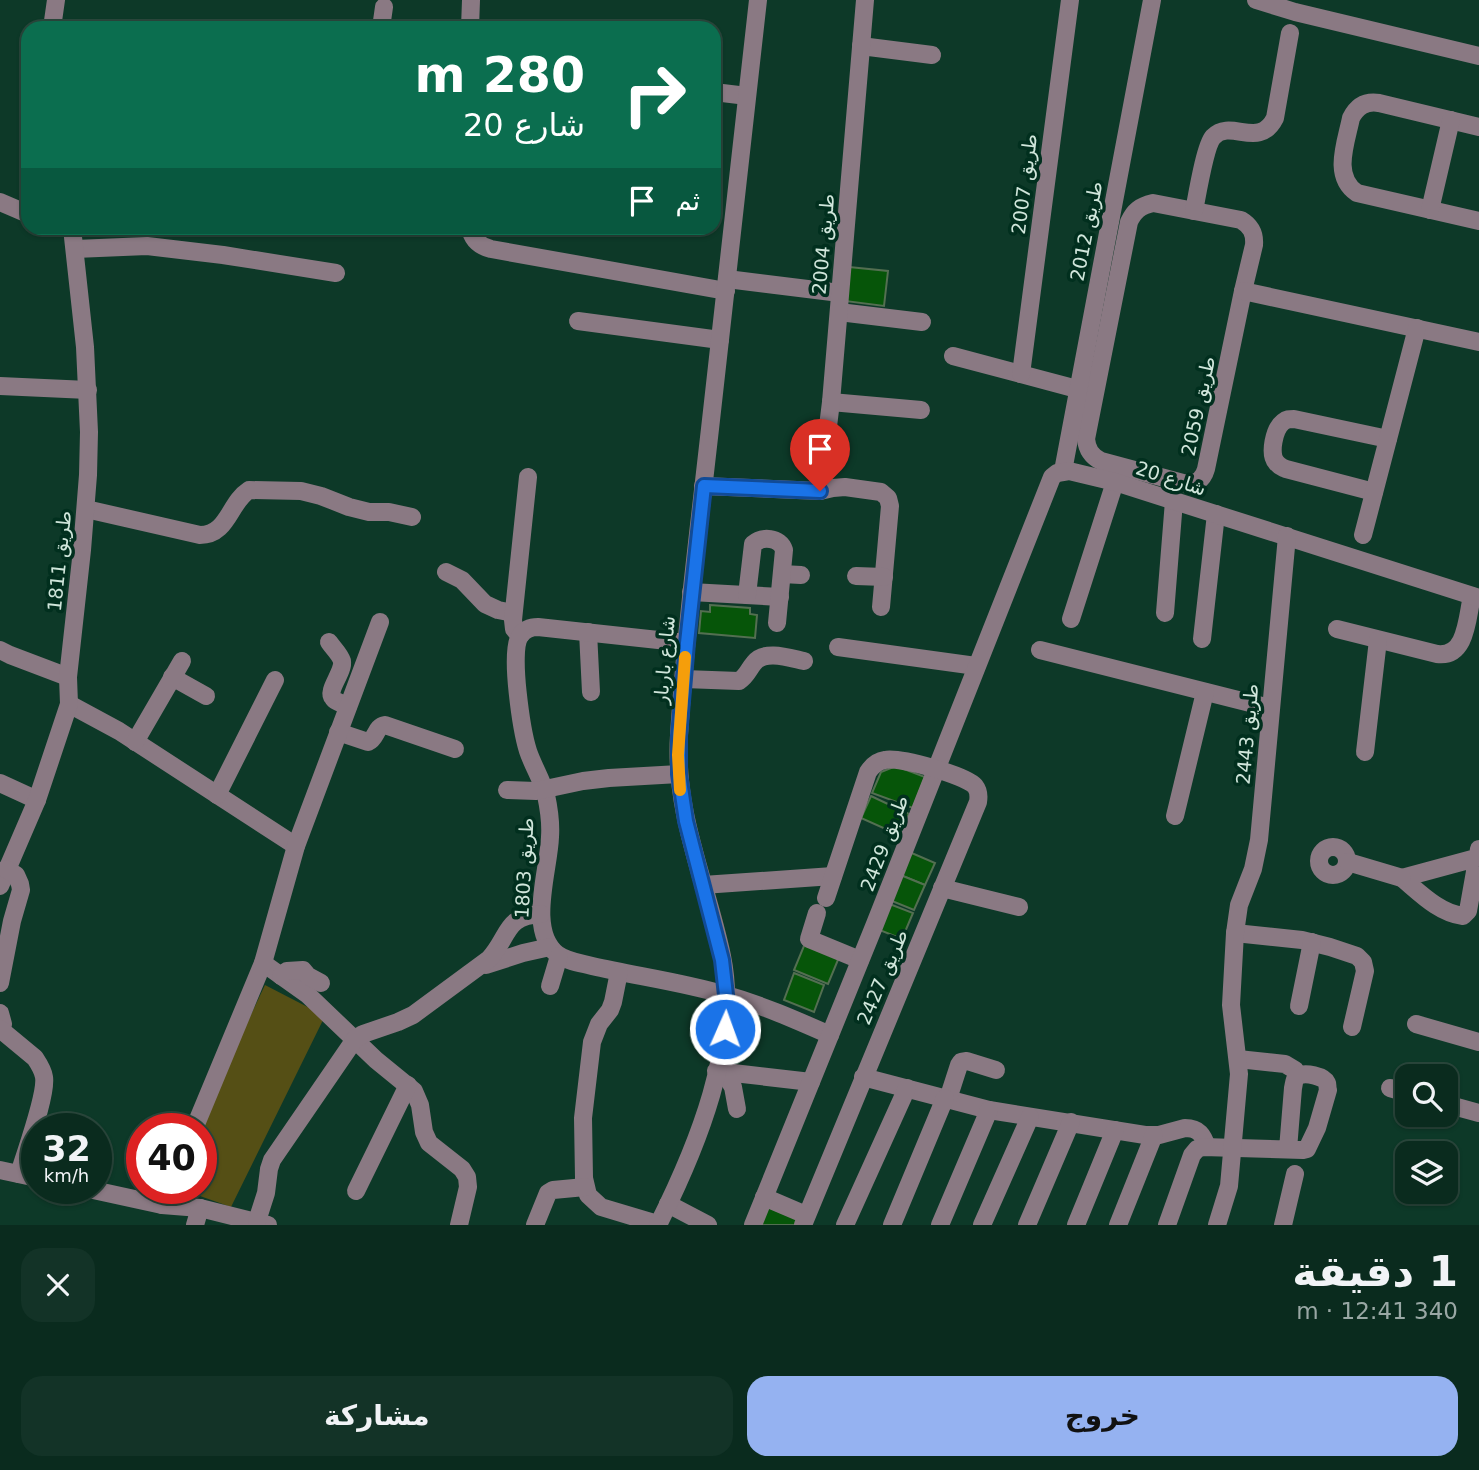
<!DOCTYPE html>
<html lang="ar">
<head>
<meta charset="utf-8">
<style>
  :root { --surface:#0a2b1e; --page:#133327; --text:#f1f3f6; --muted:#99a7a4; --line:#2a473c; --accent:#95b2f1 }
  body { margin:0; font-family:"DejaVu Sans",Cairo,sans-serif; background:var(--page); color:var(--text); direction:rtl; height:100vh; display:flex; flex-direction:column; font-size:26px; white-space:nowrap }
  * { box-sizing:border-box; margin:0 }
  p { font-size:23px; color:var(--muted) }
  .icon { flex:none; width:38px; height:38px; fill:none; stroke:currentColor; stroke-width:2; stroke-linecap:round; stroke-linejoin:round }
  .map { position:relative; height:1225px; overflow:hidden; direction:ltr }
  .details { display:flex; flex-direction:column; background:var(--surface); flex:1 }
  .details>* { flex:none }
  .guide { position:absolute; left:21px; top:21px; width:700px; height:214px; border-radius:21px; box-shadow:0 2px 5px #0004,0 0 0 2px var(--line); direction:rtl; background:#0b6e4f; color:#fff; overflow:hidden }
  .fabs { position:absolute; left:1395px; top:1064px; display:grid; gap:14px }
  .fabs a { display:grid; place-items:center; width:63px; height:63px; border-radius:14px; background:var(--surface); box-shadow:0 2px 5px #0004,0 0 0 2px var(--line); font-size:35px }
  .speed { position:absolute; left:21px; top:1113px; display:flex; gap:14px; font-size:35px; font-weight:700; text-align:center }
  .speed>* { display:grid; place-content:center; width:91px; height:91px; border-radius:50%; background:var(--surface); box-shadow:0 2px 5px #0004,0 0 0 2px var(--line); line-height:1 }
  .speed small { font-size:18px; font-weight:400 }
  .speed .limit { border:10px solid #d22; background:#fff; color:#111 }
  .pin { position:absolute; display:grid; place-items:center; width:60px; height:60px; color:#fff; margin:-72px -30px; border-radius:50% 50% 50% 0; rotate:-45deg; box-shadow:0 0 7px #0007 }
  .pin .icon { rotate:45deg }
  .me { position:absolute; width:77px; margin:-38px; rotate:2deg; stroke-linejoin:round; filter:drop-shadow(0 0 5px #0008) }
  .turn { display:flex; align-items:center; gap:24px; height:147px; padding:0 21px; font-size:32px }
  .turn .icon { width:91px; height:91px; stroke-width:2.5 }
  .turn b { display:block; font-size:49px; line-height:60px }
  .then { display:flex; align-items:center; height:66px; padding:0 21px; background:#0003; gap:14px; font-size:26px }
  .round { display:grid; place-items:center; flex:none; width:74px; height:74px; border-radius:21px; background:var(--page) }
  .overview { display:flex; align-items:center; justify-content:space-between; height:119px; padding:0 21px }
  h1 { font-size:42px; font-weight:700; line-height:52px }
  .cta { display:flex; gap:14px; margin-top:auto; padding:14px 21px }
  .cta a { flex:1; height:80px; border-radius:21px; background:var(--accent); color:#111; font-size:28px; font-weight:700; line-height:80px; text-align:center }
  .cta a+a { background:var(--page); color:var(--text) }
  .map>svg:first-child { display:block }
  .garden { fill:#554f15 }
  .building { fill:#065509; stroke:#536f51; stroke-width:2 }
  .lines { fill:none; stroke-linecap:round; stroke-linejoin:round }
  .minor { stroke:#8a7983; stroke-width:18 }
  .route-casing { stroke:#114b97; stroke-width:18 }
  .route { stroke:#1a73e8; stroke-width:12 }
  .slow { stroke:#f59e0b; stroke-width:12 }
  .labels { text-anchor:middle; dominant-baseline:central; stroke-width:7; stroke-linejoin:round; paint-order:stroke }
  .street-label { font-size:19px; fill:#d0e6db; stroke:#012f1e }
</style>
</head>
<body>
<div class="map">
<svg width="1479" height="1225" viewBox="0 0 1479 1225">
  <rect width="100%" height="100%" fill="#0d3928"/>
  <path class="garden" d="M265,985L325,1016L231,1207L183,1190L184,1188H201V1137L221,1078Z"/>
  <g class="building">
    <path d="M849,267L888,271L884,306L845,301Z"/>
    <path d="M710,605L750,608V614L757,615L755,638L699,633L701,611L710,612Z"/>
    <path d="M896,766L925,777L913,808L872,793L881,772Z"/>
    <path d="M871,796L909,814L899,835L861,818Z"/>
    <path d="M907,851L935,863L925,885L898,874Z"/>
    <path d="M898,874L925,885L914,910L887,899Z"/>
    <path d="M887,903L913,913L902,939L877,929Z"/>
    <path d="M806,941L840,955L828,984L794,970Z"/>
    <path d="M794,973L824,985L814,1012L784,1000Z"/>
    <path d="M768,1207L800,1220L798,1225H760Z"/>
  </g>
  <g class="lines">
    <g class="minor">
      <path d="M1256,0L1295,12L1479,56"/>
      <path d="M52,28L56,0"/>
      <path d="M381,28L384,7"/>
      <path d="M470,28L471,0"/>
      <path d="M861,46L932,55"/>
      <path d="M714,92L747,96"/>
      <path d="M1479,127L1379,103C1366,101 1357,106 1351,118C1346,143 1332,176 1357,193L1479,221"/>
      <path d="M0,202L28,214"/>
      <path d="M1153,203L1241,220C1251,226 1255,233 1254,245L1243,291L1206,469C1203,480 1195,486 1183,483L1101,461C1091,456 1087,449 1086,439L1129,222C1134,211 1140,206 1153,203Z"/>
      <path d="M1430,210L1451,120"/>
      <path d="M1194,211C1197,196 1205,146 1213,137C1231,118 1259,150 1275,118L1290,33"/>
      <path d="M470,228C472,239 479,246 491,249L726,291"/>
      <path d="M75,249L147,246L223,255L336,273"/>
      <path d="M727,279L840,293"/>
      <path d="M1243,291L1479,342"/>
      <path d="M839,312L922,322"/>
      <path d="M578,321L720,340"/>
      <path d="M953,356L1077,389"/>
      <path d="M1021,374L1070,0"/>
      <path d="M0,386L88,390"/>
      <path d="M831,402L921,410"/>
      <path d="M1063,471L1152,0"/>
      <path d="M703,486L820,491L833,488L845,487L881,492L888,498L890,506L881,607"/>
      <path d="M820,491L831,402L865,0"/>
      <path d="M1374,492L1286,469C1282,467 1279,467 1276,462C1269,454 1274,429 1283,422C1287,419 1289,419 1294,419L1388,439"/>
      <path d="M86,509L200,535C228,535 229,503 249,490L301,491L321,496L349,507L369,512H389L412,517"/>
      <path d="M1363,535L1417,328"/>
      <path d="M446,572L462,580L485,604L498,610L513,613"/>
      <path d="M782,574L801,575"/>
      <path d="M856,576L884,577"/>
      <path d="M691,592L780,597"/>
      <path d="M747,595L753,544C762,536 780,537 784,550L777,623"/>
      <path d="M1165,613L1174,501"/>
      <path d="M1071,619L1115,482"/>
      <path d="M1337,629L1437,654C1467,658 1467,617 1472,596"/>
      <path d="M588,632L591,692"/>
      <path d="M520,636L514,629L513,620L528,477"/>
      <path d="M1202,639L1216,514"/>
      <path d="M329,642C333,648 340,654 342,661C344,672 326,691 333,698C335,702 344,704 348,706"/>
      <path d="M686,643L538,627C531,627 524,630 520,636C509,651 522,732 528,751C533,766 542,780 546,795C549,809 551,823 550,837C549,870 527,930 557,954C566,961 580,963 592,966C636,976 682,982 726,995C762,1005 796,1020 830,1035"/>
      <path d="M838,647L976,666"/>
      <path d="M0,650L10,655L68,677"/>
      <path d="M1040,650L1270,708"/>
      <path d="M172,677L206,696"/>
      <path d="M684,679L739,681C747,676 748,670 754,663C764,649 790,658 804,661"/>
      <path d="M69,704L119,731L296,846"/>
      <path d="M338,732L368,742C377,738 375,727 385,725L455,749"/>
      <path d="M135,742L182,661"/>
      <path d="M1365,752L1378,640"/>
      <path d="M0,783L37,800"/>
      <path d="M507,790L536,791L583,781L609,778L679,774"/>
      <path d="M217,795L275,680"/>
      <path d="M1175,816L1205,692"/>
      <circle cx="1333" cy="861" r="14"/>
      <path d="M1476,858L1402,878C1420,893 1439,913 1463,916L1468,911L1479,849"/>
      <path d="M1348,862L1402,878"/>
      <path d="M703,885L833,876"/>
      <path d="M0,886L37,800L69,704L68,677L82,550L88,475L89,432L85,347L72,228"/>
      <path d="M942,888L1019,907"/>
      <path d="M817,913L809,939L860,960"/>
      <path d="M1235,933L1302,940L1330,947L1357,956L1363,962L1365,971L1352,1027"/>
      <path d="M263,963L308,995L376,1060L414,1091L420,1105L424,1132L429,1143L462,1169L467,1177L468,1187L459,1225"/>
      <path d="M486,965L523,953L550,947"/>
      <path d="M619,972L613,1002L610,1010L599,1024L592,1042L583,1118L584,1178L588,1195L601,1207L658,1224"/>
      <path d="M281,976L287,971L303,970L308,976L321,983"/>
      <path d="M0,983L12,921L21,890L20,884L16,875L6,869"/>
      <path d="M550,986L559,956"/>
      <path d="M1299,1006L1312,942"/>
      <path d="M0,1013L3,1024L1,1030"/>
      <path d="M1416,1024L1479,1042"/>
      <path d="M0,1029L35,1058C39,1064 43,1070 44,1077C47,1095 25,1153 19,1174"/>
      <path d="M1238,1059L1285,1064L1295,1070L1298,1076"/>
      <path d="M716,1071L811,1082"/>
      <path d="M724,1072L733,1087L737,1109"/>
      <path d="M863,1077L989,1110L1145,1135H1159L1185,1128C1199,1128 1203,1135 1207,1147"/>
      <path d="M1390,1088L1407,1093"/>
      <path d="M948,1099L959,1065L961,1062L967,1061L996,1070"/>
      <path d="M1446,1104L1479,1113"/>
      <path d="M194,1129L263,963L296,846L380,622"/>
      <path d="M0,1170L37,1178"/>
      <path d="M84,1188L162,1205L200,1208L268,1225"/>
      <path d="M356,1191L408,1085"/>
      <path d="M764,1197L806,1215"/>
      <path d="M668,1204L708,1225"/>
      <path d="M162,1205L169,1188"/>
      <path d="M257,1221L266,1193L269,1169L272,1160L355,1039L363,1034L398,1022L413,1015L489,959C510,936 504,916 541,914"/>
      <path d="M195,1225L200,1208"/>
      <path d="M535,1225L548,1193L553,1190L585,1187"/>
      <path d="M658,1225C697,1147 740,1044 722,956C706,880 674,814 679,735C686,627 700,519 712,411C728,274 743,137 758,0"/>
      <path d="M753,1225L875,924L1052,477L1057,473L1069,471L1115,482L1479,598"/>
      <path d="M803,1225L978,802C979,796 979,791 975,786C965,775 900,757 885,760C877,761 872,766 868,772L826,898"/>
      <path d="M845,1225L907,1088"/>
      <path d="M892,1225L945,1098"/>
      <path d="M940,1225L989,1110"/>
      <path d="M982,1225L1030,1117"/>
      <path d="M1027,1225L1071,1122"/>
      <path d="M1076,1225L1115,1130"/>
      <path d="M1118,1225L1154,1135"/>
      <path d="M1167,1225L1192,1155L1197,1149L1203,1147L1303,1150L1307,1149L1317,1128L1328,1090C1327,1088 1328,1085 1327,1083C1324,1076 1305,1072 1298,1076C1294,1078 1294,1084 1293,1088L1288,1149"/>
      <path d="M1217,1225L1229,1186L1239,1074L1231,1005L1235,933L1239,905L1253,869L1259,840L1287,536"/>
      <path d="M1283,1225L1295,1174"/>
    </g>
  </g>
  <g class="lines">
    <g class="route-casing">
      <path id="route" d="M725,1029L726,995L722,960L686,821L679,774V736L687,643L704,486L820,491"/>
    </g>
    <use href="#route" class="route"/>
    <path class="slow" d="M680,790L678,755L685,657"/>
  </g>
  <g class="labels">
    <g class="street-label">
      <text transform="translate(1024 184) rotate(-83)">طريق 2007</text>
      <text transform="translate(1086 231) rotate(-79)">طريق 2012</text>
      <text transform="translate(823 244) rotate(-85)">طريق 2004</text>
      <text transform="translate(1198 406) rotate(-78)">طريق 2059</text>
      <text transform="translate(1171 478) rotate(18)">شارع 20</text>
      <text transform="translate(59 561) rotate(-84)">طريق 1811</text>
      <text transform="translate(664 660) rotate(-85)">شارع باربار</text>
      <text transform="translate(1247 734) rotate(-85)">طريق 2443</text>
      <text transform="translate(884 843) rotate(-69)">طريق 2429</text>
      <text transform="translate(524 868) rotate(-87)">طريق 1803</text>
      <text transform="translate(882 977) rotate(-67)">طريق 2427</text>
    </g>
  </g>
</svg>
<div class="fabs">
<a><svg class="icon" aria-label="search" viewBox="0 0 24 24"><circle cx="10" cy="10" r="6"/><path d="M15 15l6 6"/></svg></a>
<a><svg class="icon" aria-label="layers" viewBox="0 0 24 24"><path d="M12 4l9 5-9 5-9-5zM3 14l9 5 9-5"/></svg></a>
</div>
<div class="speed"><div>32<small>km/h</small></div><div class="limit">40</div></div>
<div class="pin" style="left:820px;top:491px;background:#d93025"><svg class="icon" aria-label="arrive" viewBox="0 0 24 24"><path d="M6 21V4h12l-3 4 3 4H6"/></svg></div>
<svg class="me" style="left:725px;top:1029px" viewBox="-20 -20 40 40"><circle r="17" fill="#1a73e8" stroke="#fff" stroke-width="3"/><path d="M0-11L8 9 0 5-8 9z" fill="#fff"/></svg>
<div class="guide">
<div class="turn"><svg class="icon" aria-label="right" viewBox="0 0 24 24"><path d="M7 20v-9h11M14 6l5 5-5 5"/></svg><div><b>280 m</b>شارع 20</div></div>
<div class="then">ثم<svg class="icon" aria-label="arrive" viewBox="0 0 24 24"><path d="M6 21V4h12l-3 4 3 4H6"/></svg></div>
</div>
</div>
<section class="details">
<div class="overview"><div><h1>1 دقيقة</h1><p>340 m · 12:41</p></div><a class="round"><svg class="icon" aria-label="close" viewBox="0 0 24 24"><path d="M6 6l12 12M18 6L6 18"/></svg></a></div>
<div class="cta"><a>خروج</a><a>مشاركة</a></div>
</section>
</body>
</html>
